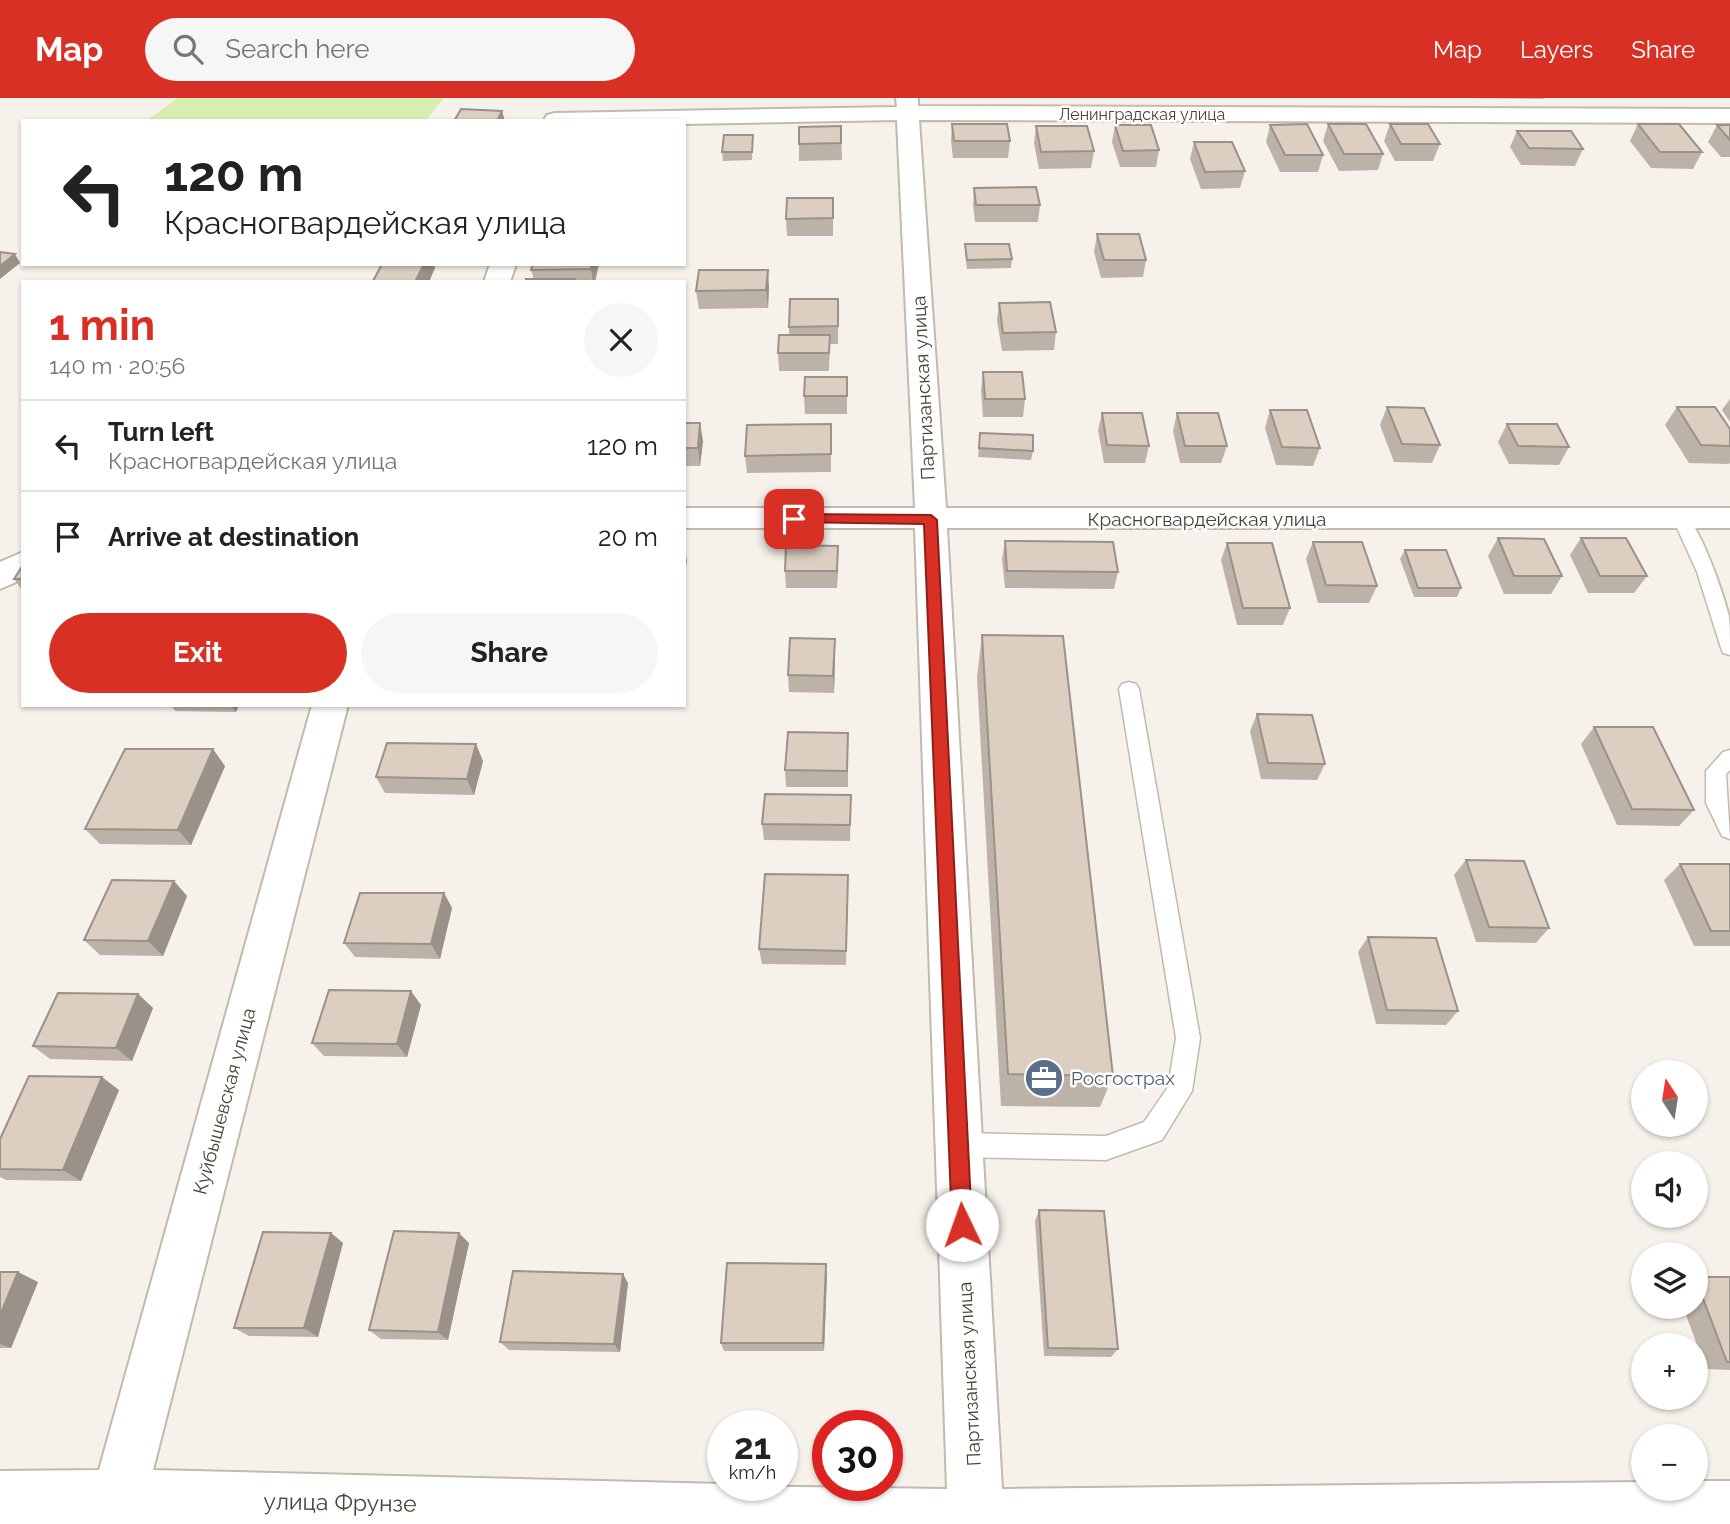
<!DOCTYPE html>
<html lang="en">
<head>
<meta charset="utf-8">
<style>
  :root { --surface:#fff; --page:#f6f6f6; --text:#222; --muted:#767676; --line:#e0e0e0; --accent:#d93025 }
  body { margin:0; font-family:Raleway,sans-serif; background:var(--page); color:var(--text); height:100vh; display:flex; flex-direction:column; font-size:26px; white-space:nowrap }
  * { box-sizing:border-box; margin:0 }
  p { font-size:23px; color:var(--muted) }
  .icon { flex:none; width:38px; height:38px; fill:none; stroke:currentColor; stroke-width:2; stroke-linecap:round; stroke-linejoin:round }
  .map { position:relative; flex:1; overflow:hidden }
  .sheet { position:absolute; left:21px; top:182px; width:665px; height:427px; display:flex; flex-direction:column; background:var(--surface); border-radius:0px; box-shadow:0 2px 5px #0004 }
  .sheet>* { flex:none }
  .hud { position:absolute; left:21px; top:21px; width:665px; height:147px; border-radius:0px; box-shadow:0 2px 5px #0004; background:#fff; color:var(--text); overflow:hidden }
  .needle { width:46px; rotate:348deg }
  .buttons { position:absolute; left:1631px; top:962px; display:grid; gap:14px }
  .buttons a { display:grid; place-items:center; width:77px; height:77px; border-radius:50%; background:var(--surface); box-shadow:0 2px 5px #0004; font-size:35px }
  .speed { position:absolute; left:707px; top:1312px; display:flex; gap:14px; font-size:35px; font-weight:700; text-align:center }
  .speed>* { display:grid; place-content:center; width:91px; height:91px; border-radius:50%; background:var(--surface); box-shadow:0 2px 5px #0004; line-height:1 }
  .speed small { font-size:18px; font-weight:400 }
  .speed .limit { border:10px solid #d22; background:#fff; color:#111 }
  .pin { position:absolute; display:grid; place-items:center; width:60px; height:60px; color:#fff; margin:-30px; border-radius:14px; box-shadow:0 4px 10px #0006 }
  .me { position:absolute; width:77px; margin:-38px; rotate:357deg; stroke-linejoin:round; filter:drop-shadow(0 0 5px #0008) }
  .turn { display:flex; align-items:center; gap:24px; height:147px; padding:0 28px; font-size:32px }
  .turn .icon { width:91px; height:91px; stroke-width:2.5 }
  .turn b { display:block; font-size:49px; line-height:60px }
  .round { display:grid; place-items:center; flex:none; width:74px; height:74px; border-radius:37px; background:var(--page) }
  .overview { display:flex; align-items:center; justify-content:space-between; height:119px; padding:0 28px }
  h1 { font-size:42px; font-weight:700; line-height:52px; color:var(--accent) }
  .action { display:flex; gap:14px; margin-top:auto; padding:14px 28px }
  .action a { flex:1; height:80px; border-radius:42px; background:var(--accent); color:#fff; font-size:28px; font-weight:700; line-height:80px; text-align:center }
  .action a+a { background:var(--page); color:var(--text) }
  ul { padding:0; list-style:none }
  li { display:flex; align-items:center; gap:21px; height:91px; padding:0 28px; border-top:2px solid var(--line) }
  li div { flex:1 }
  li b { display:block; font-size:26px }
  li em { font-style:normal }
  header { display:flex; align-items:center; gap:42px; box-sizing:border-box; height:98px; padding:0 35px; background:var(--accent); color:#fff }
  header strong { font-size:33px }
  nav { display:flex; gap:38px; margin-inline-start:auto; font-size:24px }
  .search { width:490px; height:63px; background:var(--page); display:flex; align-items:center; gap:18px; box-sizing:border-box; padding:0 24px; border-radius:38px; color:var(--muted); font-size:26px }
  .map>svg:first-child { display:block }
  .green { fill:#d8edb1 }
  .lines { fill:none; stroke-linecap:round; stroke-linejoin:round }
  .lane-casing { stroke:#c3b9ac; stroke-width:3 }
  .street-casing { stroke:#c3b9ac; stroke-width:4 }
  .lane { fill:#fff; fill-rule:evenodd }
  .street { fill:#fff; fill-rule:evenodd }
  .wall { fill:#bdb2a7 }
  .shaded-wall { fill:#9a9188 }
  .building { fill:#dccfc2; stroke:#9a9188; stroke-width:2 }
  .route { fill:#d93025; stroke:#8d1f18; stroke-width:2 }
  .labels { text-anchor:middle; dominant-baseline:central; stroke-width:5; stroke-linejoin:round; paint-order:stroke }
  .far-street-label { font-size:16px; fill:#4c4237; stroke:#fff }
  .street-label { font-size:19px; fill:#4c4237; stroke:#fff }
  .service-label { font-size:19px; fill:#4e5e75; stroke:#fff; text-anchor:start }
  .near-street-label { font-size:23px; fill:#4c4237; stroke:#fff }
</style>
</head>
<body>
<header>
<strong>Map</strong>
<div class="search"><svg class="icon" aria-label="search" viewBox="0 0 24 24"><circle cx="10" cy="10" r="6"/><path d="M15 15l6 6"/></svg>Search here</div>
<nav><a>Map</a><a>Layers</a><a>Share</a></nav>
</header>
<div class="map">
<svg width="1730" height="1426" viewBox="0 0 1730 1426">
  <rect width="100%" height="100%" fill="#f6f2eb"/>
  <path class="green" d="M178,0H444L425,23H146Z"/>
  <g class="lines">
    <g class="lane-casing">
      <g id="lane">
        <path d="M1682,415C1698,420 1725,500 1729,518C1730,530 1730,545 1730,557L1723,555L1721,550L1697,474L1673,421Z"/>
        <path d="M1129,584L1136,586L1139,591L1200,940L1192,993L1162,1042L1106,1062L959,1059L950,1056L946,1047L950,1038L959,1035L1106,1038L1144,1024L1168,989L1176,940L1119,591L1122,586Z"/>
        <path d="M1730,652V672L1726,676L1730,741L1722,738L1706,705V673L1723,654Z"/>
      </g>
    </g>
    <g class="street-casing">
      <g id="street">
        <path d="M896,0H918V8L1730,11V25L919,22L946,410H1730V430H947L1002,1391L1643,1384V1391H1696V1383H1730V1426H0V1373L99,1372L312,607H348L153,1372L723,1386V1388L947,1391L915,430H684V410H915L897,22L684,26V23L544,22L547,17L555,15L897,9Z"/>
        <path d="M490,166H516L510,184H484Z"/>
        <path d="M23,454V481L0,491V464Z"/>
      </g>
    </g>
    <use href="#lane" class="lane"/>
    <use href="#street" class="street"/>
  </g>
  <g class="wall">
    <path d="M1464,0H1544V1Z"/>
    <path d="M952,26L1010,43L1008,60H953L951,43Z"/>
    <path d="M1328,26L1383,56L1378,72L1339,73L1323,43Z"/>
    <path d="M1390,26L1440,46L1433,63H1395L1384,43Z"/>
    <path d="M1638,26L1702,54L1693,71L1651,70L1630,43Z"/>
    <path d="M1115,27L1159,52L1156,69H1120L1112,44Z"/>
    <path d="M1270,27L1323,57L1318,74H1280L1266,44Z"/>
    <path d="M1717,27H1730V59H1721L1708,44Z"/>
    <path d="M841,28L842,62L799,63V46Z"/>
    <path d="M1036,28L1094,53L1091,70L1039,71L1034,45Z"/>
    <path d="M1517,33L1583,51L1575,68L1521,67L1510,49Z"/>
    <path d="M753,37L752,62L723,63L722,54Z"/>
    <path d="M1194,44L1245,73L1240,90L1201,91L1190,61Z"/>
    <path d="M974,90L1040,107L1038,124H975L973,107Z"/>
    <path d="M833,100V138H787L786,121Z"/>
    <path d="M1097,136L1146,162L1143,179L1101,180L1094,154Z"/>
    <path d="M965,146L1012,161L1011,170L967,171L965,155Z"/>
    <path d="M533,166H598L599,168L595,184H526L534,181L531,172Z"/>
    <path d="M769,189L768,210L699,211L696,193Z"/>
    <path d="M838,201V246H830L829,273H779L778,255L789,237V229Z"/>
    <path d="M999,205L1056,234L1054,252L1002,253L997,222Z"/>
    <path d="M983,274L1025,301L1023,319H983L981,292Z"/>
    <path d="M847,297V316H805L804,298Z"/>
    <path d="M1730,301V324L1722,312Z"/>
    <path d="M1387,309L1440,347L1432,365L1394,364L1380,327Z"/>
    <path d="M1677,309L1730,331V364L1729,366L1689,365L1665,327Z"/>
    <path d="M1270,312L1320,350L1313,368L1276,367L1265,330Z"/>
    <path d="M1102,315L1149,348L1145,365H1104L1098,332Z"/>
    <path d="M1177,315L1227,348L1221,365H1180L1173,333Z"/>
    <path d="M684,325L703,343L700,368H684Z"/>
    <path d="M831,326V374L747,375L745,358Z"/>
    <path d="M1507,326L1569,349L1559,367L1509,366L1498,344Z"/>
    <path d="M980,335L1033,353L1031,362L978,359Z"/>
    <path d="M1498,440L1562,478L1551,496H1504L1488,458Z"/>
    <path d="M1581,440L1647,478L1634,495H1588L1570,457Z"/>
    <path d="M1005,443L1118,474L1114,491L1005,490L1002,461Z"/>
    <path d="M1313,444L1377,488L1369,505H1318L1306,461Z"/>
    <path d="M1227,445L1290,510L1283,527H1237L1221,462Z"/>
    <path d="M838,448L837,490H786L785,473Z"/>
    <path d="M1405,452L1461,490L1457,499H1414L1400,461Z"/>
    <path d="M23,467V493L14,481Z"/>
    <path d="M982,537L1113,978L1100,1009L1001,1008L977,579Z"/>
    <path d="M835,558L834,595L789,594L788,577Z"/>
    <path d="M171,607H239L236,614L175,613Z"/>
    <path d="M1257,616L1325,666L1317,682L1261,681L1250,633Z"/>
    <path d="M1594,629L1694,712L1679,728L1617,727L1581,646Z"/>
    <path d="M848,635V689H786L785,672Z"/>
    <path d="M483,663L474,697L385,695L376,679Z"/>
    <path d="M225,668L191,747L100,746L85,731Z"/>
    <path d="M851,697L850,743L764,742L762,726Z"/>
    <path d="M1466,762L1549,830L1536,845L1476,844L1454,777Z"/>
    <path d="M1680,766H1730V848H1694L1664,782Z"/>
    <path d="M174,783L187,798L163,858L100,857L84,842Z"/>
    <path d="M848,792L846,867L762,866L759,851Z"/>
    <path d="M444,795L452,810L440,861L355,859L344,845Z"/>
    <path d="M1368,839L1458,913L1446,927L1376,926L1358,854Z"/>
    <path d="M138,896L153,910L132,963L50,961L33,948Z"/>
    <path d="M421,907L407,959L324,958L312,945Z"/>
    <path d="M119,992L81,1083L6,1082L0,1079V1041Z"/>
    <path d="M1039,1112L1118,1251L1111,1259L1044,1258L1035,1123Z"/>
    <path d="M331,1135L343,1145L318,1239L249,1238L234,1230Z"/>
    <path d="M469,1145L448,1242L381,1241L369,1232Z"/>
    <path d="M0,1174L38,1184L11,1250H0Z"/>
    <path d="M827,1176L824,1253H724L721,1245Z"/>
    <path d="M1696,1179H1730V1272L1706,1271L1683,1209H1696Z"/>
    <path d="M628,1185L620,1254L509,1252L500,1244Z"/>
  </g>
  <g class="shaded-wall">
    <path d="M502,13L505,23H497Z"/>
    <path d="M15,156L20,165L0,181V168Z"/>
    <path d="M424,166H434L435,170L429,184H415Z"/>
    <path d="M592,166H598L595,184H593L591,171Z"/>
    <path d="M768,172L769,189L768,210L766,192Z"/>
    <path d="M700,325L703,343L700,368L698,350Z"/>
    <path d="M684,446L687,463L684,480Z"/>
    <path d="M838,448V465L837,490V473Z"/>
    <path d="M835,541V558L834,595L833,578Z"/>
    <path d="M231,607H239L236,614Z"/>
    <path d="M476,646L483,663L474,697L467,681Z"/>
    <path d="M213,651L225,668L191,747L178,732Z"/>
    <path d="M174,783L187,798L163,858L148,843Z"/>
    <path d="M444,795L452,810L440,861L431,846Z"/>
    <path d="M411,893L421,907L407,959L397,946Z"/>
    <path d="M138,896L153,910L132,963L116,950Z"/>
    <path d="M102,979L119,992L81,1083L63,1072Z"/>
    <path d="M331,1135L343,1145L318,1239L304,1230Z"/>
    <path d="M459,1135L469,1145L448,1242L438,1234Z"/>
    <path d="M826,1166L827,1176L824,1253L823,1245Z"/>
    <path d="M18,1174L38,1184L11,1250L0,1246V1217Z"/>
    <path d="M623,1176L628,1185L620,1254L614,1246Z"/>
  </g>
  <g class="building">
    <path d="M461,11L502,13L497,23H454Z"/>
    <path d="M952,26H1007L1010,43H954Z"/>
    <path d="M1307,26L1323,57H1285L1270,27Z"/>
    <path d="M1328,26H1366L1383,56H1344Z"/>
    <path d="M1390,26H1428L1440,46H1401Z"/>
    <path d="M1638,26H1679L1702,54H1660Z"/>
    <path d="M1115,27H1151L1159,52L1123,53Z"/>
    <path d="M1717,27H1730V42Z"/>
    <path d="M841,28V45L799,46V29Z"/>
    <path d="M1036,28H1087L1094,53L1041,54Z"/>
    <path d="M1517,33H1571L1583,51L1529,50Z"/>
    <path d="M724,37H753L752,54H722Z"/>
    <path d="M1194,44H1232L1245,73L1205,74Z"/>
    <path d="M1036,89L1040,107H976L974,90Z"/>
    <path d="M787,100H833V120L786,121Z"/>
    <path d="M1097,136H1139L1146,162H1104Z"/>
    <path d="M965,146H1009L1012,161L967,162Z"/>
    <path d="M0,154L15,156L0,168Z"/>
    <path d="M382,166H424L415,184L373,183Z"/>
    <path d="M533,166H592L591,171L531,172Z"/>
    <path d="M699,172H768L766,192L696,193Z"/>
    <path d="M526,181H575L574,184H526Z"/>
    <path d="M790,201H838V228L789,229Z"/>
    <path d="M1050,204L1056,234L1003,235L999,205Z"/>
    <path d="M779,237H830L829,255H778Z"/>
    <path d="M983,274H1022L1025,301H985Z"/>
    <path d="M805,279H847V298H804Z"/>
    <path d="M1387,309L1424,310L1440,347L1402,346Z"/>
    <path d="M1677,309H1715L1730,331V348L1701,347Z"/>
    <path d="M1270,312H1307L1320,350L1282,349Z"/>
    <path d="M1102,315H1142L1149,348L1107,347Z"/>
    <path d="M1177,315H1218L1227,348H1185Z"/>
    <path d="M684,325H700L698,350H684Z"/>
    <path d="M831,326V356L745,358L747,327Z"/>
    <path d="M1507,326H1557L1569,349L1518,348Z"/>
    <path d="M980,335L1033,337V353L979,350Z"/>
    <path d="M1498,440L1544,441L1562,478H1514Z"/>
    <path d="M1581,440H1626L1647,478H1600Z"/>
    <path d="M1005,443L1113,444L1118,474L1007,473Z"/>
    <path d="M1313,444H1362L1377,488L1326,487Z"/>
    <path d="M1227,445H1272L1290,510H1243Z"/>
    <path d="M786,447L838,448L837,473H785Z"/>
    <path d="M1405,452H1446L1461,490H1418Z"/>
    <path d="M23,467V481H14Z"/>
    <path d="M982,537L1063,538L1113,978L1008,976Z"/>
    <path d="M790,540L835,541L833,578L788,577Z"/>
    <path d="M1257,616L1312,617L1325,666L1268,665Z"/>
    <path d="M1594,629H1653L1694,712L1632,711Z"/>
    <path d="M788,634L848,635L847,673L785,672Z"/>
    <path d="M387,645L476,646L467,681L376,679Z"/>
    <path d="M125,651H213L178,732L85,731Z"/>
    <path d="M765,696L851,697L850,727L762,726Z"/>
    <path d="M1466,762L1524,763L1549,830L1489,829Z"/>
    <path d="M1680,766H1730V833H1711Z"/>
    <path d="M765,776L848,777L846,853L759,851Z"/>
    <path d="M112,782L174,783L148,843L84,842Z"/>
    <path d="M360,795H444L431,846L344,845Z"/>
    <path d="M1368,839L1436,840L1458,913L1387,912Z"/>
    <path d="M329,892L411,893L397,946L312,945Z"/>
    <path d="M58,895L138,896L116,950L33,948Z"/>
    <path d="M29,978L102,979L63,1072L0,1071V1041Z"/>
    <path d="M1039,1112L1104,1113L1118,1251L1048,1250Z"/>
    <path d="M394,1133L459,1135L438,1234L369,1232Z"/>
    <path d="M263,1134L331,1135L304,1230H234Z"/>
    <path d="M727,1165L826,1166L823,1245H721Z"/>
    <path d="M513,1173L623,1176L614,1246L500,1244Z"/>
    <path d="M0,1174H18L0,1217Z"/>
    <path d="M1696,1179H1730V1264H1727L1696,1182Z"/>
  </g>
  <path class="route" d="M794,416L931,417L937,422L972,1127L969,1134L962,1137L955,1134L952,1127L924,426L789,424V417Z"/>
  <defs>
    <g id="office-disc" transform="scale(2.0125)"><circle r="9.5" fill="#5c6f8a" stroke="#fff"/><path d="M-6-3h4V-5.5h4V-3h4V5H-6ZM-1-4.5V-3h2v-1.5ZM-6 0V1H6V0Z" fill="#fff"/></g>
  </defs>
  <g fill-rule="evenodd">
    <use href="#office-disc" x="1044" y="980"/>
  </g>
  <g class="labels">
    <g class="far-street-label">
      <text x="1142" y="16">Ленинградская улица</text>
    </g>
    <g class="street-label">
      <text transform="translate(923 290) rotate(-93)">Партизанская улица</text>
      <text x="1207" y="421">Красногвардейская улица</text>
      <text transform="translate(224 1003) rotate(-75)">Куйбышевская улица</text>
      <text transform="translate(969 1276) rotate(-93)">Партизанская улица</text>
    </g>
    <g class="service-label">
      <text x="1071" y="980">Росгострах</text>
    </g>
    <g class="near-street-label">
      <text transform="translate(340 1404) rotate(1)">улица Фрунзе</text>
    </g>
  </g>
</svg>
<div class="buttons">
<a><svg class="needle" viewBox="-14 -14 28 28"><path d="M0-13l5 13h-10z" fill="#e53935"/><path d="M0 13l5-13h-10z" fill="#767676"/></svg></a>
<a><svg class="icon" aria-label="sound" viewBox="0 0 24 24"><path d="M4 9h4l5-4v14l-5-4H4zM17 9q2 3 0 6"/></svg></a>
<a><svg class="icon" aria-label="layers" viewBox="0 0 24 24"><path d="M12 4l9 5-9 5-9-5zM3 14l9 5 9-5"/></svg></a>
<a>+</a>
<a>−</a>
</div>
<div class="speed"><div>21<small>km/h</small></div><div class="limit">30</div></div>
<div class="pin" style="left:794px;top:421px;background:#d93025"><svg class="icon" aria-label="arrive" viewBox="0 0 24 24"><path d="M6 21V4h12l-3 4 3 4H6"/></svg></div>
<svg class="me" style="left:962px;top:1127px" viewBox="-20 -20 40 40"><circle r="19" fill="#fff"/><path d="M0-13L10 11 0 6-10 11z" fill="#d93025"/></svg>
<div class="hud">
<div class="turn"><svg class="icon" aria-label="left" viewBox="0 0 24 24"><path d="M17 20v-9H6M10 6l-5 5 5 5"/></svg><div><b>120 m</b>Красногвардейская улица</div></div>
</div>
<section class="sheet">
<div class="overview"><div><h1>1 min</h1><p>140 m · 20:56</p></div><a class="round"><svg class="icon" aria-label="close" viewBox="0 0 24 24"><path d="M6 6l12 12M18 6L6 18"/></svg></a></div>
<ul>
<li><svg class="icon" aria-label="left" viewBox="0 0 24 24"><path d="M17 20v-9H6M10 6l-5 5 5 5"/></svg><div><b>Turn left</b><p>Красногвардейская улица</p></div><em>120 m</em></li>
<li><svg class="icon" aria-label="arrive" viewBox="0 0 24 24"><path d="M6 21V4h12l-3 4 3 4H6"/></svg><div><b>Arrive at destination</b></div><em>20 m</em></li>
</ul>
<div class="action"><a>Exit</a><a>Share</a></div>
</section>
</div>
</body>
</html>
